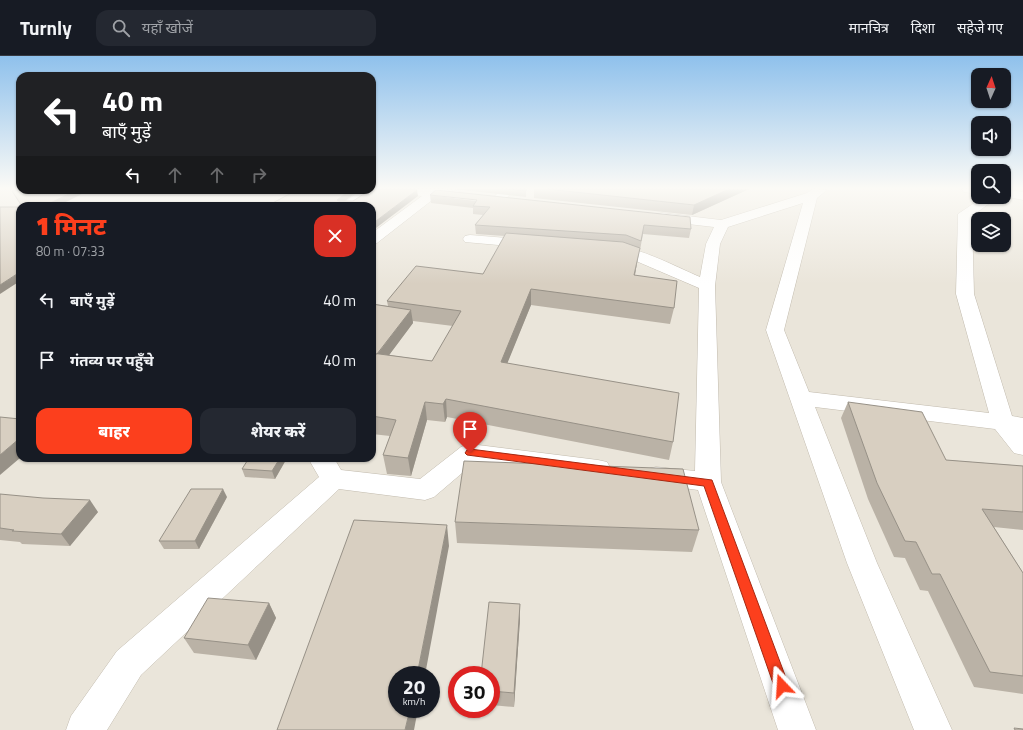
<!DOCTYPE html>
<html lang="hi">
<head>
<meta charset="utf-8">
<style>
  :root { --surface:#171b24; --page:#242831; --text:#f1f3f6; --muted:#9ea1a6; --line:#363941; --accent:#fc3f1d }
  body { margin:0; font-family:"Titillium Web","Noto Sans Devanagari",sans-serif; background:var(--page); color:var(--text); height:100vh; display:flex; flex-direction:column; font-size:15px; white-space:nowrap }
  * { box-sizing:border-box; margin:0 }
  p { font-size:13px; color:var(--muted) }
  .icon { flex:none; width:22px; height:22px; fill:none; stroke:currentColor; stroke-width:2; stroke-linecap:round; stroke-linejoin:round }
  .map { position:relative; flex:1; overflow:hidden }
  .details { position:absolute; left:16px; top:146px; width:360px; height:260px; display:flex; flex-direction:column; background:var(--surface); border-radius:12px; box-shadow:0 1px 3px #0004 }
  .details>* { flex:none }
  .hud { position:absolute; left:16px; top:16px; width:360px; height:122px; border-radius:12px; box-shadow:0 1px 3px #0004; background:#202124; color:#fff; overflow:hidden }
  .needle { width:26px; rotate:3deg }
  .tools { position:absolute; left:971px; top:12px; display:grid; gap:8px }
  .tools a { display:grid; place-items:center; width:40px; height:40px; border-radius:8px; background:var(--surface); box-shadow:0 1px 3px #0004; font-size:20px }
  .speed { position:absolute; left:388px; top:610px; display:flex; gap:8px; font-size:20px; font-weight:700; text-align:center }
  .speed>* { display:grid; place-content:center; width:52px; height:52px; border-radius:50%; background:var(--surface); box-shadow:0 1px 3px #0004; line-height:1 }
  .speed small { font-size:10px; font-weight:400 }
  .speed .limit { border:6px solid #d22; background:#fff; color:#111 }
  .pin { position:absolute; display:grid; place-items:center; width:34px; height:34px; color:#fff; margin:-41px -17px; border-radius:50% 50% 50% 0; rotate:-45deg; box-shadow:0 0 4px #0007 }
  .pin .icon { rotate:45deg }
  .me { position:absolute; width:44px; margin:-22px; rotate:340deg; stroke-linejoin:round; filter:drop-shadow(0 0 3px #0008) }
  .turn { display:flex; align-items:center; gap:14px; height:84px; padding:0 20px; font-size:18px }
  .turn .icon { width:52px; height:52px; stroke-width:2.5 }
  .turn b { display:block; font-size:28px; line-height:34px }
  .lanes { display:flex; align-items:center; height:38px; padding:0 20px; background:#0003; justify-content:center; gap:20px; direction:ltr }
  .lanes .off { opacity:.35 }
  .round { display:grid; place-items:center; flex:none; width:42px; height:42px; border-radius:12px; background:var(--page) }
  .summary { display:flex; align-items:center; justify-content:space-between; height:68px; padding:0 20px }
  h1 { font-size:24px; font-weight:800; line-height:30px; color:var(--accent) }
  .cta { display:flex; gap:8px; margin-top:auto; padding:8px 20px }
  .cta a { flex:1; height:46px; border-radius:12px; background:var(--accent); color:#fff; font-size:16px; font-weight:800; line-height:46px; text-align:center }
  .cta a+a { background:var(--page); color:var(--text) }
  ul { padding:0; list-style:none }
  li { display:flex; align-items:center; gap:12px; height:60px; padding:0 20px }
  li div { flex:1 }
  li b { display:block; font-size:15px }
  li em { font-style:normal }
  header { display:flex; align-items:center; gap:24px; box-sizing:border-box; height:56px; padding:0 20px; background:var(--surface); border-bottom:1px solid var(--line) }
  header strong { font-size:19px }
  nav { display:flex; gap:22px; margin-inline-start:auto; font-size:14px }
  .search { width:280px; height:36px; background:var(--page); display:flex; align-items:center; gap:10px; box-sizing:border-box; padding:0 14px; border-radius:12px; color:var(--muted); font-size:15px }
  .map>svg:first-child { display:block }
  .residential { fill:#eae5da; fill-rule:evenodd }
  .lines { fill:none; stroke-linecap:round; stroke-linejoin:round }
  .minor-casing { stroke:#c2bbae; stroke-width:1 }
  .minor { fill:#fff; fill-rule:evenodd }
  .wall { fill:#bab2a6; fill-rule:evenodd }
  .shaded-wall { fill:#979187 }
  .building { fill:#d8cfc1; stroke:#979187 }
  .route { fill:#fc3f1d; stroke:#a42913 }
</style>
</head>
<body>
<header>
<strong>Turnly</strong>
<div class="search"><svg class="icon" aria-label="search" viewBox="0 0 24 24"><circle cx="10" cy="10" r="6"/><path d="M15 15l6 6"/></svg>यहाँ खोजें</div>
<nav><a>मानचित्र</a><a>दिशा</a><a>सहेजे गए</a></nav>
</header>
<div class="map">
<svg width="1023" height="674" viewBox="0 0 1023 674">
  <rect width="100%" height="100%" fill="#f6f3ec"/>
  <path class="residential" d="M0,133H978V141H1004V133H1023V674H0ZM20,150H372V402H20ZM978,163H1004V189H978ZM397,619H431V653H397ZM457,619H491V653H457Z"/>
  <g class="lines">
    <g class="minor-casing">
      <g id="minor">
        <path d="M375,133L373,137L354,150H340L361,134Z"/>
        <path d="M390,133C403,133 461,130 467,140L461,144L436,141L377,187L372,188V177L422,140L396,137Z"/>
        <path d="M502,133H516L502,146H494L492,143Z"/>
        <path d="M813,133L827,134L817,142L784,274L809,336L989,357L956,238L958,158L983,141H998L972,160L974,238L1012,360L1023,362V399L1014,397L995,373L815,351L877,507L952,674H914L847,507L766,274L803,147L728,171L720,188L715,230L721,426L816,674H778L698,434L647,427L643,420L647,413L656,411L695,415L699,232L622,199L604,197L601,194L604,191C629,185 676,211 700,221L706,188L714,171L662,165L657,164L655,161L657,158L662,157L721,164L807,137Z"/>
        <path d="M962,133H978V138L964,136Z"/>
        <path d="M1004,133L1023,136V144L1004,140Z"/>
        <path d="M470,179L531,184L536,185L538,188L536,191L531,192L465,186L463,183L465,180Z"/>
        <path d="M470,388L598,404L607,406L611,413L607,420L598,422L475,406L434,441L425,444L339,433L141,619L107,674H66L71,660L117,595L319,421L308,402H334L341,414L420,423L461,391Z"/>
      </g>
    </g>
    <use href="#minor" class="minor"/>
  </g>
  <g class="wall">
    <path d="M453,133H526V141Z"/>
    <path d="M534,133H749L692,159L534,142Z"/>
    <path d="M12,135L58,150H21Z"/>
    <path d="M430,139L691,173L689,182L643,178L640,194H639L635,219L674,252L670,268L531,249L507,307L673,386L669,404L447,361L445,366L427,364L411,420L387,418L383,399L390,380L372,378V248L388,250L387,245L483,218L505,180L476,178L475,169L483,159L473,158V152L431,147ZM413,265L453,270L432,305L389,299L413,267Z"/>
    <path d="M848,346L946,404L1023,410V474L994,471L1023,517V638L974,631L928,535L920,534L905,502L894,501L868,443L841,362Z"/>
    <path d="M287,402L275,423L245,421L242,413Z"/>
    <path d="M0,438L98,456L70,490L22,488L20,486L0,484Z"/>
    <path d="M227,441L199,493H164L159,485Z"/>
    <path d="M455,466L699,474L692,496L457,487Z"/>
    <path d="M269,547L276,562L256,604L194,597L184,582Z"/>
    <path d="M520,548V563L514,651L491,649V619Z"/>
  </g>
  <g class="shaded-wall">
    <path d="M729,133H749L692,159L694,149Z"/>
    <path d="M77,134H90L58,150H44Z"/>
    <path d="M350,134H359L339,150L337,144Z"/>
    <path d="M417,134L418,140L372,175V168Z"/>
    <path d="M640,192L637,207L632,235L634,219Z"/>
    <path d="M20,216V225L0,238V229Z"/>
    <path d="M531,233V249L501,323V306Z"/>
    <path d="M411,254L413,267L378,314L376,300Z"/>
    <path d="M446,343L447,361L445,366L443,348Z"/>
    <path d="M425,346L427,364L411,420L408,402Z"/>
    <path d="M20,382V402L0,419V399Z"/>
    <path d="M280,402H287L275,423L272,415Z"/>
    <path d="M223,433L227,441L199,493L195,485Z"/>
    <path d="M90,444L98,456L70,490L61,478Z"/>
    <path d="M447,469L449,490L425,619H417Z"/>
    <path d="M269,547L276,562L256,604L248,589Z"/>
    <path d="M520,548V563L514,651V637Z"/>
    <path d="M410,653H418L414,674H405Z"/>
  </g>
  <g class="building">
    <path d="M372,133H409L417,134L372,168V150H267L297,134H350L337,144L339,145H353L370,134H372Z"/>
    <path d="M509,133H526V135Z"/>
    <path d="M547,133H729L694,149Z"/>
    <path d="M20,134H77L44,150H22L12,135Z"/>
    <path d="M436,134L690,161L691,173L644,169L641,185L626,179L475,169L490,151L473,150L477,144L430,139Z"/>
    <path d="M0,151H20V216L0,229Z"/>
    <path d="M506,177L623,186L640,192L634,219L677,225L674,252L531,233L501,306L679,337L673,386L446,343L443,348L425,346L408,402L383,399L396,364L372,360V297L432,305L461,255L387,245L416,210L483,218Z"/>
    <path d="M372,248L411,254L377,298L372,297Z"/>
    <path d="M848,346L922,356L946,404L1023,410V456L982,453L1023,517V620L990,616L940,518H932L916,486L905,485L877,427Z"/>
    <path d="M0,361L20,363V382L0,399Z"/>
    <path d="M249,402H280L272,415L242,413Z"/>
    <path d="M464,405L683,413L699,474L455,466Z"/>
    <path d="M191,433H223L195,485H159Z"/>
    <path d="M0,438L43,442L90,444L61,478L12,475L14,474L0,472Z"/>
    <path d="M354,464L447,469L417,619H397V653H410L405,674H277Z"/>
    <path d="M208,542L269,547L248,589L184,582Z"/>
    <path d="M489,546L520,548L514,637L491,635V619H481Z"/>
    <path d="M1014,672L1023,673V674H1015Z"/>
  </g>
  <linearGradient id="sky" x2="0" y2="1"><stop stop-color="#8fc1ec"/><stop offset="0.58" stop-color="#fbfaf6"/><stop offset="1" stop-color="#fbfaf6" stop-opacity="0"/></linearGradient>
  <rect width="1023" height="228" fill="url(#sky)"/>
  <path class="route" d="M470,393L712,424L789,630L787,636L782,638L776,636L774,630L704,430L467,399L465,397L467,394Z"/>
</svg>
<div class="tools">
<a><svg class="needle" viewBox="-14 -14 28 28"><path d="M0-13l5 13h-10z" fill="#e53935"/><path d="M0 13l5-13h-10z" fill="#9ea1a6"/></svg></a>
<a><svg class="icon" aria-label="sound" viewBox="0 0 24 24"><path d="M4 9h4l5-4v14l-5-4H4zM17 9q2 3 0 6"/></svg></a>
<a><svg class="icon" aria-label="search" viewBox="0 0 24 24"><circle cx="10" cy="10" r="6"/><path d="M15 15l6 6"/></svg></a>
<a><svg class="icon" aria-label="layers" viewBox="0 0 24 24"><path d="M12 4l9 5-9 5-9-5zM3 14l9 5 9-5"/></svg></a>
</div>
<div class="speed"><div>20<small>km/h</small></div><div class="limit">30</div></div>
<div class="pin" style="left:470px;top:397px;background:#d93025"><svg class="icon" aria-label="arrive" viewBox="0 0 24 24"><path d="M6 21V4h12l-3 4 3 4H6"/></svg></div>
<svg class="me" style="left:782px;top:630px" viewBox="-20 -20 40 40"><path d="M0-17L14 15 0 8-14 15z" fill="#fc3f1d" stroke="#fff" stroke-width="4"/></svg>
<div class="hud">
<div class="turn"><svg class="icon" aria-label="left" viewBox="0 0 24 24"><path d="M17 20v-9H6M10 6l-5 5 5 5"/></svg><div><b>40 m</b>बाएँ मुड़ें</div></div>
<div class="lanes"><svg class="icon" aria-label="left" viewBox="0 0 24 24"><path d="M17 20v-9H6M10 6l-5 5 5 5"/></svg><svg class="icon off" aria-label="ahead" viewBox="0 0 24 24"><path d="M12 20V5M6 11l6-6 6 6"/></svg><svg class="icon off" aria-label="ahead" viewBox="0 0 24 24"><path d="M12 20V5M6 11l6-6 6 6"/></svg><svg class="icon off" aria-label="right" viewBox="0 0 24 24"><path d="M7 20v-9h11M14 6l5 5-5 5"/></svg></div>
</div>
<section class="details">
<div class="summary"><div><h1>1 मिनट</h1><p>80 m · 07:33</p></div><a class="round" style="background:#d93025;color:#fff"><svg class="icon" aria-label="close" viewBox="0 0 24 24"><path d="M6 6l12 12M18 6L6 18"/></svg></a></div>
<ul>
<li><svg class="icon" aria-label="left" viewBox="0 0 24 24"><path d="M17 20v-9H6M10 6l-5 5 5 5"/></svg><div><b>बाएँ मुड़ें</b></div><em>40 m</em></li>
<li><svg class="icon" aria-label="arrive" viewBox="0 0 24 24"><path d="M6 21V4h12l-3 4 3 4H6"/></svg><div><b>गंतव्य पर पहुँचे</b></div><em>40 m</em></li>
</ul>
<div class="cta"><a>बाहर</a><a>शेयर करें</a></div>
</section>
</div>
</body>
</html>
